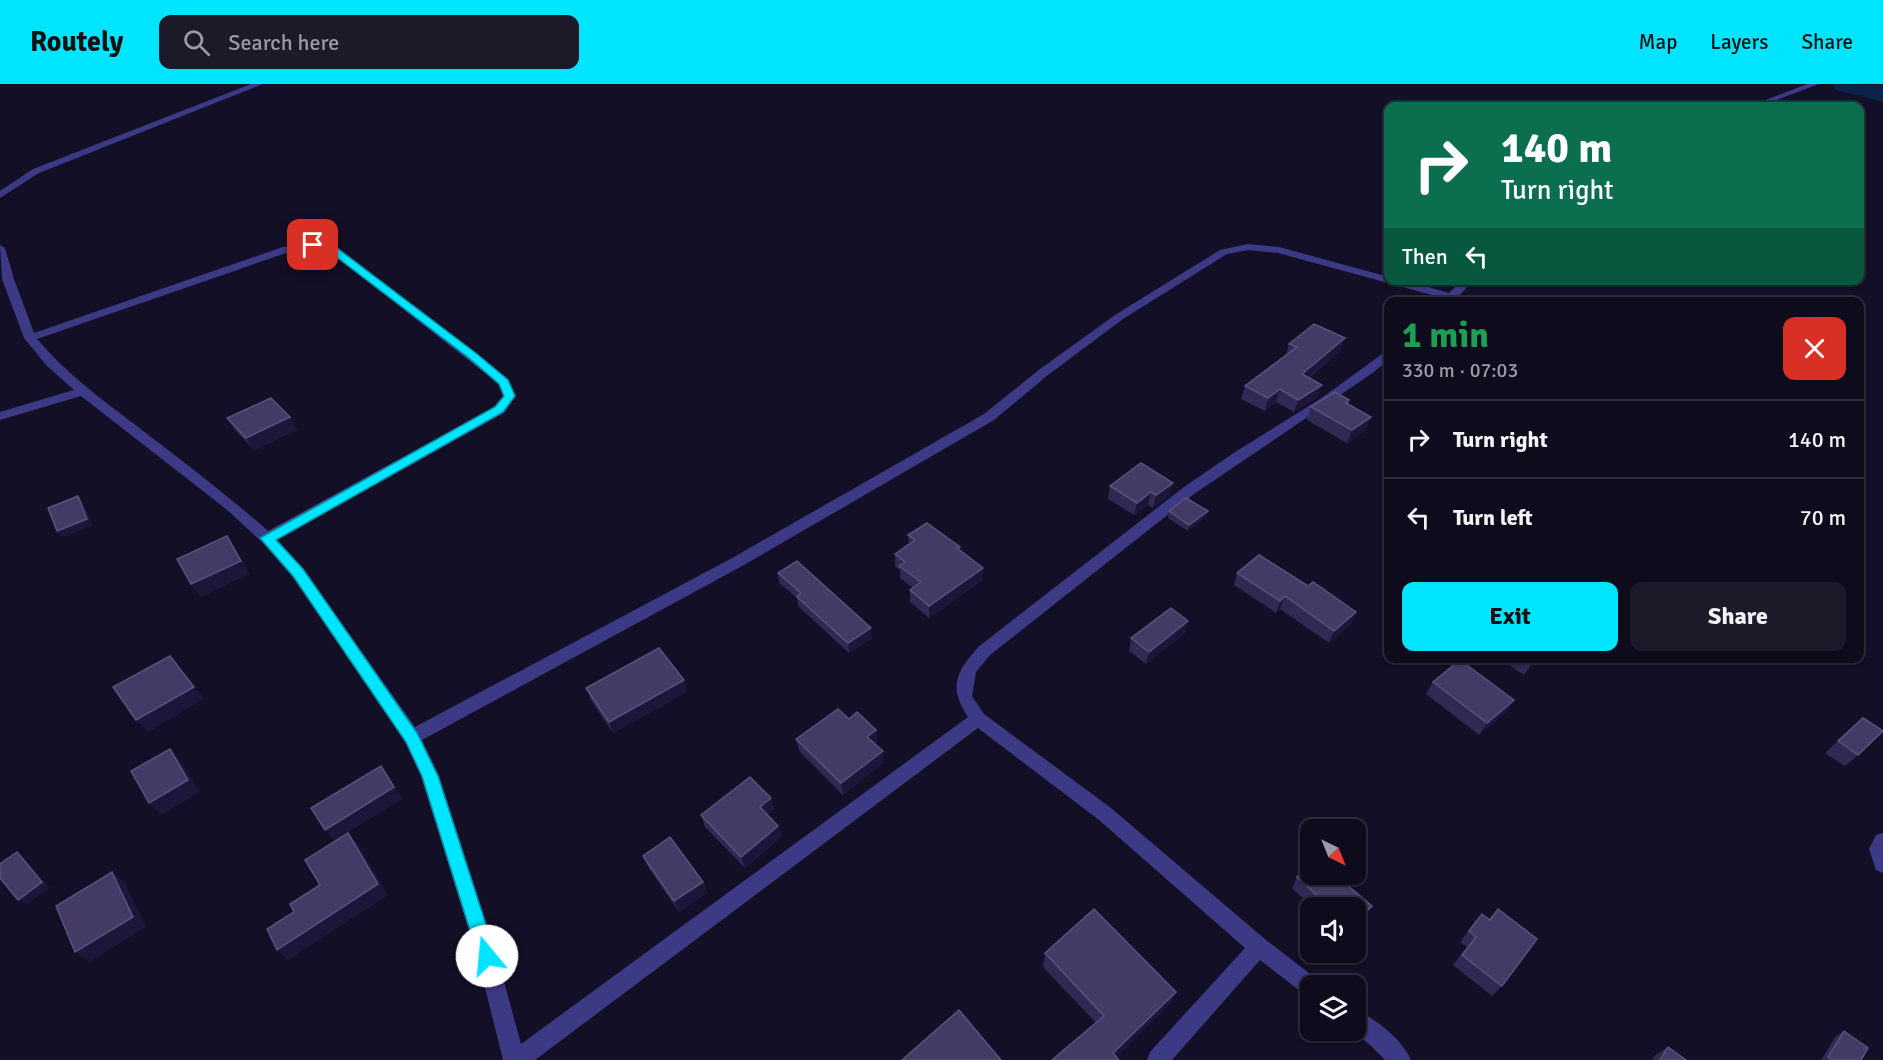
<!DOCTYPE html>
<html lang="en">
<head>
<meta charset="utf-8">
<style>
  :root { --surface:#0e0b1c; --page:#1c1929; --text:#f1f3f6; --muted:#9b9ba3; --line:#2e2b3b; --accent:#00e5ff }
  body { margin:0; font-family:Signika,sans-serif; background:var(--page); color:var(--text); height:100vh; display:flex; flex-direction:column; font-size:22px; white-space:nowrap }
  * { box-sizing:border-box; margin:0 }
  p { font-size:20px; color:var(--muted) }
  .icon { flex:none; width:33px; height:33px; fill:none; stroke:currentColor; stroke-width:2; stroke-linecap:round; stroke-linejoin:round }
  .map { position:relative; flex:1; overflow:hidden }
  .details { position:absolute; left:1384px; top:213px; width:480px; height:366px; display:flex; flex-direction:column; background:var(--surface); border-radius:12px; box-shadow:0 2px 4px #0004,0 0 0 2px var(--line) }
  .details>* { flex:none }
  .hud { position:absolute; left:1384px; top:18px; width:480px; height:183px; border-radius:12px; box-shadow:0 2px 4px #0004,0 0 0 2px var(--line); background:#0b6e4f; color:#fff; overflow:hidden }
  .needle { width:39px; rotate:137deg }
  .fabs { position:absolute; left:1300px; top:735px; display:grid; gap:12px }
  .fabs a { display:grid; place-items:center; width:66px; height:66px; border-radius:12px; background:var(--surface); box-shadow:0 2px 4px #0004,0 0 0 2px var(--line); font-size:30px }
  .pin { position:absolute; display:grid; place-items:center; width:51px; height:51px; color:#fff; margin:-26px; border-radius:12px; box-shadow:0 3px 9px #0006 }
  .me { position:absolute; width:66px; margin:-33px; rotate:343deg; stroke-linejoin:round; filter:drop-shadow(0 0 4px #0008) }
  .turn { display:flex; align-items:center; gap:21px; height:126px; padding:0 18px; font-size:27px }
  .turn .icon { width:78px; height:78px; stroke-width:2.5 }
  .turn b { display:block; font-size:42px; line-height:51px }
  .then { display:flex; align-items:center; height:57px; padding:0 18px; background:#0003; gap:12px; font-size:22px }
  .round { display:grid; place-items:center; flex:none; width:63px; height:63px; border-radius:12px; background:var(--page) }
  .overview { display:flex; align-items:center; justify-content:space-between; height:102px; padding:0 18px }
  h1 { font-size:36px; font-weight:700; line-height:45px; color:#1e9e55 }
  .primary-button { display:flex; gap:12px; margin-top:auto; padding:12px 18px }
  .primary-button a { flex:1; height:69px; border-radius:12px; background:var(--accent); color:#111; font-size:24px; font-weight:700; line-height:69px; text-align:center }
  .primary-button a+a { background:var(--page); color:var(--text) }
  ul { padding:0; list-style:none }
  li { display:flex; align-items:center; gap:18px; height:78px; padding:0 18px; border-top:2px solid var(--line) }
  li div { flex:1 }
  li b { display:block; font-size:22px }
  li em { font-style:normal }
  header { display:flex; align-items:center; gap:36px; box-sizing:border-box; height:84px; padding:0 30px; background:var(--accent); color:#111 }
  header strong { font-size:28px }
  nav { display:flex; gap:33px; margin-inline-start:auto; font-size:21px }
  .search { width:420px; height:54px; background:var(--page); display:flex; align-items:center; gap:15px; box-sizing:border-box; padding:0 21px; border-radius:12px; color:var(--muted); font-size:22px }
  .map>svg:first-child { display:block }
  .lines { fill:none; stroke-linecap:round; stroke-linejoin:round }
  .river { fill:#0c2248; fill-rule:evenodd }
  .minor { fill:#3d3a85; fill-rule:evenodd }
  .wall { fill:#312854 }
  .shaded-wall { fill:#1d163a }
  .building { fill:#433a66; stroke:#5a527e; stroke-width:1.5 }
  .route { fill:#00e5ff; stroke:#0095a6; stroke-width:1.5 }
</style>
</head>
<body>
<header>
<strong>Routely</strong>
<div class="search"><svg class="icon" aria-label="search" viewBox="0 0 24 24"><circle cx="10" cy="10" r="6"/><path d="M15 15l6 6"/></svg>Search here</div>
<nav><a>Map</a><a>Layers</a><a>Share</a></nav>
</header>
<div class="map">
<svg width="1883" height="976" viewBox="0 0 1883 976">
  <rect width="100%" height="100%" fill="#130f26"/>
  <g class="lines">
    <path class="river" d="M1832,0L1883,1V18L1836,6Z"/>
    <g class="minor">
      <path d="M251,0H263L39,89L0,114V107L33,85Z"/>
      <path d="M1807,0H1819L1761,22H1750Z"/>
      <path d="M313,158L338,164L508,295L516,312L504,329L277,455L303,485L415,643L734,473L984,330L1040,285L1115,231L1220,166L1248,160L1279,163L1389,193V196H1404L1449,209L1462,196H1474L1453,218H1441L1443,214L1278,169L1248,166L1227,170L1123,235L1048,291L994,336L744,481L422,656L439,692L497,872L521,960L968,633C948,602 956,589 978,563L1184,403L1235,368L1323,313L1389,265V275L1374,288L1194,410L990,571L976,588L972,612L984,630L1111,724L1266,856L1318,896L1321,902H1311V913L1304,910L1260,876L1172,976H1147L1150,968L1245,864L1099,736L978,644L535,976H503L477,872L421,692L405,657L293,493L262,458L226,425L81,312L0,336V328L74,306L47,282L24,254L2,195L0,161L5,164L14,195L34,249L283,163ZM313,164L330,168L499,300L504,312L494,323L268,447C225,409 180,375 134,340C100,314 66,289 37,255L289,168Z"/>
      <path d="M1883,749V789L1876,786L1869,765L1876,751Z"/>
      <path d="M1356,926C1376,935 1402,955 1411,976H1385L1369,960L1351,946H1356Z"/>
    </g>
  </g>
  <g class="wall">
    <path d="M1289,260L1341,266L1309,294L1318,313L1294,328L1276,318L1265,327L1241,315L1245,302L1286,272Z"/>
    <path d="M1349,316L1348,320L1366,346L1347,359L1307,336L1311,323Z"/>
    <path d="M290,333L297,346L254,366L235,346L227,334Z"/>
    <path d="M1110,402L1170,411L1153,424L1148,421L1134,431L1108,415Z"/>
    <path d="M1169,427H1208L1206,433L1188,447L1168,434Z"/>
    <path d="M908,451L960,466L983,484V496L929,534L910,518V506L913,504L900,494V486L895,483V470L909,460Z"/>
    <path d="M778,489L872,554L849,569L798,522L797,514L779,499Z"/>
    <path d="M1237,489L1308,502L1356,528L1351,540L1329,559L1280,525L1276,529L1234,501Z"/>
    <path d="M1185,549L1146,580L1129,567L1131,554Z"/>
    <path d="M1498,574H1539L1524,591Z"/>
    <path d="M684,596L687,608L613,649L591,616L586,604Z"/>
    <path d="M1433,598L1514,616L1506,628L1479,651L1426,610Z"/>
    <path d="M1863,634L1858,671L1845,682L1825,669Z"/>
    <path d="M849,635L876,646L877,657L875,659L884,678L843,711L799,667L796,655Z"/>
    <path d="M771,714L774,725L767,731L778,742L781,753L745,784L705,743L701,731Z"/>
    <path d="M643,772L703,798L707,809L679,828L648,783Z"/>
    <path d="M1311,780V790H1334L1372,822L1364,833L1356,842V824H1313L1292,804L1297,793Z"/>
    <path d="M1498,825L1502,902L1492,912L1453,881L1467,863L1460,858L1473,840L1482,830L1489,835Z"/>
    <path d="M1045,869L1176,908L1170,920L1052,976L1096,939L1043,883Z"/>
    <path d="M1844,947L1861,976H1821L1836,952Z"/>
    <path d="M1668,963L1686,976H1652L1654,972Z"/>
  </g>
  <g class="shaded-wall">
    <path d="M1345,254L1341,266L1298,302L1302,290Z"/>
    <path d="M1322,301L1318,313L1294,328L1298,316Z"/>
    <path d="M1280,305L1276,318L1265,327L1268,314Z"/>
    <path d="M290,333L297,346L254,366L246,354Z"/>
    <path d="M1371,333L1366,346L1347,359L1352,346Z"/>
    <path d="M1173,399L1170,411L1153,424L1156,411Z"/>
    <path d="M1151,408L1148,421L1134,431L1137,419Z"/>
    <path d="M78,412L83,419L93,441L63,453L57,447Z"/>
    <path d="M1208,427L1206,433L1188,447L1189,441Z"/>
    <path d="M227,452L250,490L201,513L191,500Z"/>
    <path d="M983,484V496L929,534V522Z"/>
    <path d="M1285,512L1280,525L1276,529L1280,517Z"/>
    <path d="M1356,528L1351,540L1329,559L1334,547Z"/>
    <path d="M1188,537L1185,549L1146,580L1149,568Z"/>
    <path d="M871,544L872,554L849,569L848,559Z"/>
    <path d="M170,572L204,615L148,648L136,636Z"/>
    <path d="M1536,574H1539L1524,591L1532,579Z"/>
    <path d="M684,596L687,608L613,649L609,638Z"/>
    <path d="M1514,616L1506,628L1479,651L1487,639Z"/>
    <path d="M876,646L877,657L868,665L867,653Z"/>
    <path d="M170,665L181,677L200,708L161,731L149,719Z"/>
    <path d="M883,667L884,678L843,711L841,699Z"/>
    <path d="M381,682L403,715L334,757L325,746Z"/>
    <path d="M771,714L774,725L762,735L760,723Z"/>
    <path d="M778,742L781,753L745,784L741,773Z"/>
    <path d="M348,749L358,760L388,811L288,876L277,866L378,800Z"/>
    <path d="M17,768L24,774L50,804L26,821L18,816Z"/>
    <path d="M112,788L125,799L146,843L90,878L75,868Z"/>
    <path d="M703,798L707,809L679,828L674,817Z"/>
    <path d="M1372,822L1364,833L1356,842V838Z"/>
    <path d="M1176,908L1170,920L1114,976L1113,969Z"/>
  </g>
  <g class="building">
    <path d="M1314,240L1345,254L1302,290L1322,301L1298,316L1280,305L1268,314L1245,302L1297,263L1289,260Z"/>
    <path d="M1335,308L1349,316L1346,319L1371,333L1352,346L1311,323Z"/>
    <path d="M271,314L290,333L246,354L227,334Z"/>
    <path d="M1141,379L1173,399L1156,411L1151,408L1137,419L1110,402Z"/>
    <path d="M78,412L87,435L57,447L48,424Z"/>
    <path d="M1186,414L1208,427L1189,441L1169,427Z"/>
    <path d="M927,439L960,463L957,464L983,484L929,522L910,506L921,498L899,482L905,478L895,470L915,456L908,451Z"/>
    <path d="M227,452L241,477L191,500L177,475Z"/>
    <path d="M1259,471L1308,502L1313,498L1356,528L1334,547L1285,512L1280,517L1237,489Z"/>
    <path d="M797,477L871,544L848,559L797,513L801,509L778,489Z"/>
    <path d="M1171,524L1188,537L1149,568L1131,554Z"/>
    <path d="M659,564L684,596L609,638L586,604Z"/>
    <path d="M170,572L194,603L136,636L113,603Z"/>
    <path d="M1526,574H1536L1532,579Z"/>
    <path d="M1460,576L1514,616L1487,639L1433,598Z"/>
    <path d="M838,625L849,635L857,628L876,646L867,653L883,667L841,699L796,655Z"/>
    <path d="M1863,634L1883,647L1858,671L1838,657Z"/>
    <path d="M170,665L188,696L149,719L131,687Z"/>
    <path d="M381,682L394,703L325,746L311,724Z"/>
    <path d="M750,693L771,714L760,723L778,742L741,773L701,731Z"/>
    <path d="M348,749L378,800L277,866L267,845L294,828L290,820L320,801L305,776Z"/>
    <path d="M670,753L703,798L674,817L643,772Z"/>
    <path d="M17,768L42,798L18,816L0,794V780Z"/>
    <path d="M1311,780V790H1334L1372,822L1356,838V824H1331L1297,793Z"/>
    <path d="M112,788L133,833L75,868L56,822Z"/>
    <path d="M1094,825L1176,908L1113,969L1119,976H1052L1104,932L1045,869Z"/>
    <path d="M1498,825L1537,855L1502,902L1462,871L1476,853L1469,847L1482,830L1490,836Z"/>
    <path d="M959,926L1001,976H902Z"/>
    <path d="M1844,947L1868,964L1861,976H1832L1828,973Z"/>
    <path d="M1668,963L1686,976H1660Z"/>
  </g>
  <path class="route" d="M313,158L337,164L477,270L508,296L515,312L503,328L276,456L303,485L417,649L438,692L496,872L493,879L487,881L480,879L478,872L422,692L406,658L293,492L260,454L495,323L504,312L499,300L469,274L330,168L310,163V159Z"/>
</svg>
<div class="fabs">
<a><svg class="needle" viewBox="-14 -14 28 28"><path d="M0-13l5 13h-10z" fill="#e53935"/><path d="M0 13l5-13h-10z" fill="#9b9ba3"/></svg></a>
<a><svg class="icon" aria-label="sound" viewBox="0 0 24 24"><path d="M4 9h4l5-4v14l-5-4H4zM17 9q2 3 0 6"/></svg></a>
<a><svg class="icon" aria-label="layers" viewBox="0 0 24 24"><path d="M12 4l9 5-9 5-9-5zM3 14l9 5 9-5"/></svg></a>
</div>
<div class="pin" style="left:313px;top:161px;background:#d93025"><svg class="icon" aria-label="arrive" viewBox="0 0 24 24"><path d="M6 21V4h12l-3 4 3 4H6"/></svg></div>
<svg class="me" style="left:487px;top:872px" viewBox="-20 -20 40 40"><circle r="19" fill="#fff"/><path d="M0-13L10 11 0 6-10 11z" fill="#00e5ff"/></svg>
<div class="hud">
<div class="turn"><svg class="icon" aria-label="right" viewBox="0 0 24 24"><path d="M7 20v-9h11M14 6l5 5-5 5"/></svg><div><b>140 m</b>Turn right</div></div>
<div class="then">Then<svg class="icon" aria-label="left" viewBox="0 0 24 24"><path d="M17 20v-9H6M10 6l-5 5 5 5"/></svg></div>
</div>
<section class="details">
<div class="overview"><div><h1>1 min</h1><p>330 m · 07:03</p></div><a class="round" style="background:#d93025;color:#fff"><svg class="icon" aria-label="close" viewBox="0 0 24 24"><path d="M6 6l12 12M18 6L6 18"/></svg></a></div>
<ul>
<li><svg class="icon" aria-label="right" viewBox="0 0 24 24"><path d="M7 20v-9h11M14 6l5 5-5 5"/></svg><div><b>Turn right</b></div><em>140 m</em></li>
<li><svg class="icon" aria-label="left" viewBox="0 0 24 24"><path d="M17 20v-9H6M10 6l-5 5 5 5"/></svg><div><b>Turn left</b></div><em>70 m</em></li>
</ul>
<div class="primary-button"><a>Exit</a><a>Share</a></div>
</section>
</div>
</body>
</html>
